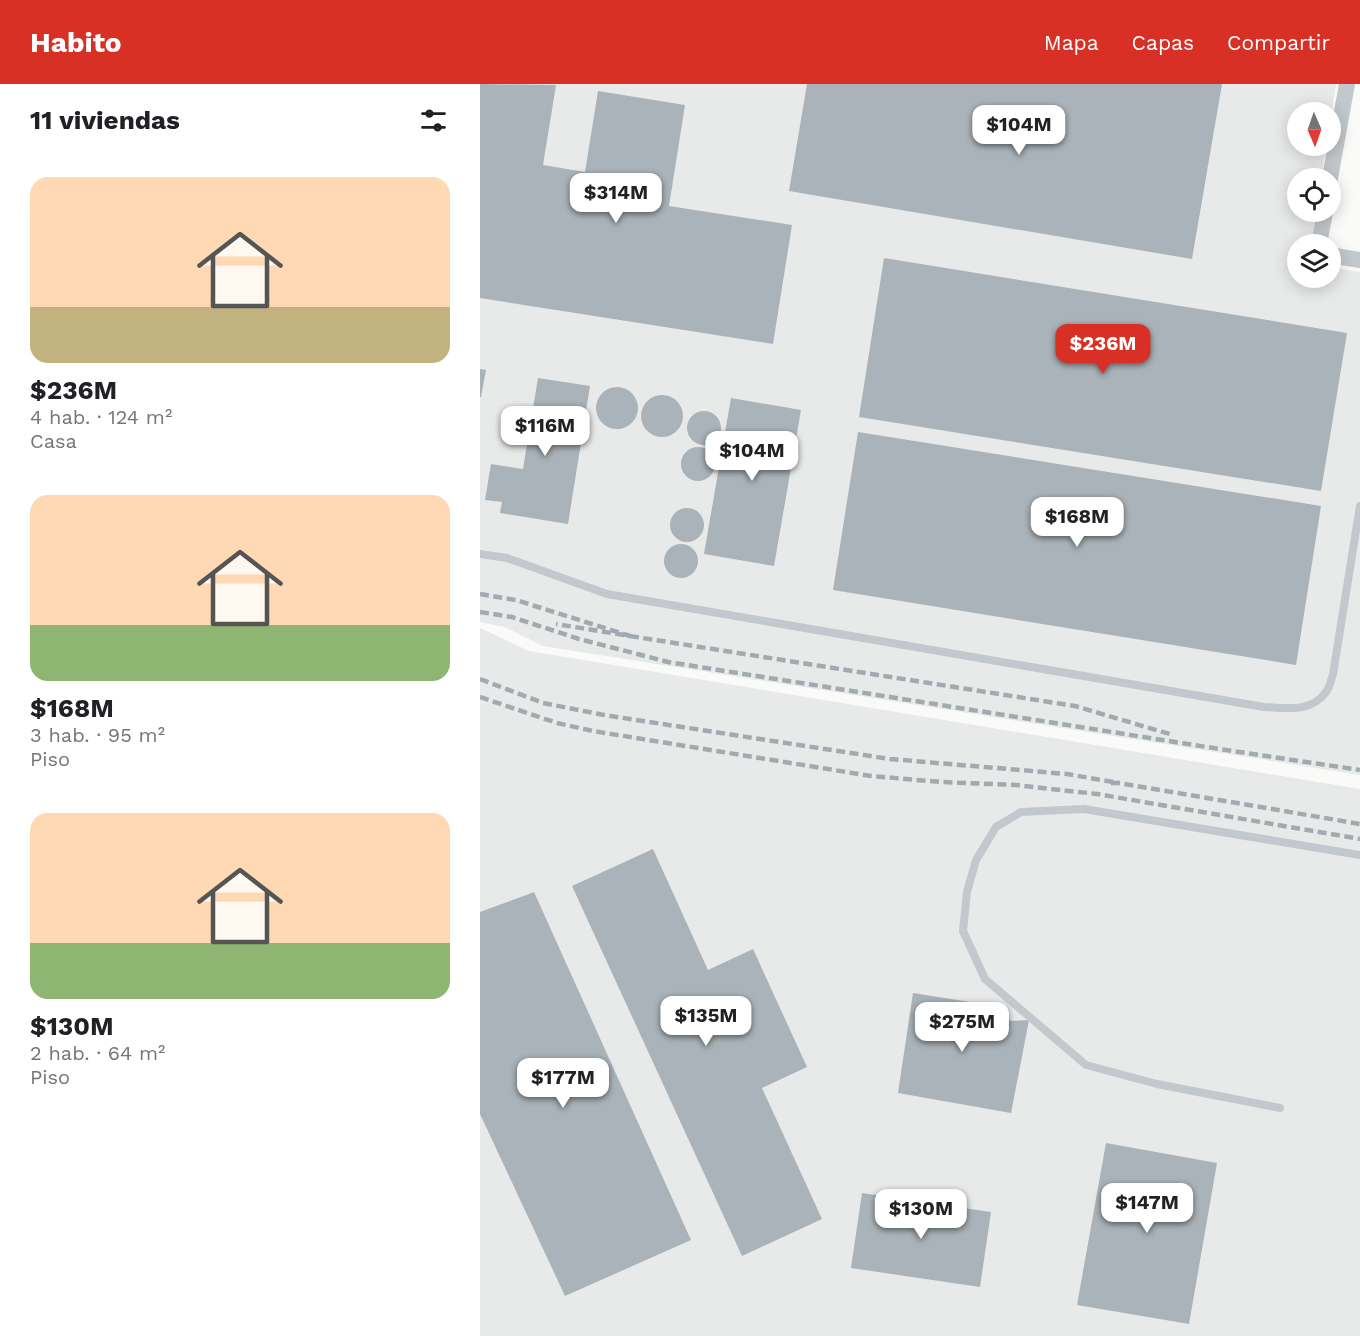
<!DOCTYPE html>
<html lang="es">
<meta charset="utf-8">
<style>
body{margin:0;font-family:"Work Sans",sans-serif;background:#f6f6f6;color:#202124;height:100vh;display:flex;flex-direction:column;font-size:22px;white-space:nowrap}
*{box-sizing:border-box;margin:0}
p{font-size:20px;color:#757577}
.icon{flex:none;width:33px;height:33px;fill:none;stroke:currentColor;stroke-width:2;stroke-linecap:round;stroke-linejoin:round}
.map{position:relative;flex:1;overflow:hidden}
.side{display:flex;flex-direction:column;background:#fff;width:480px}
.side>*{flex:none}
.needle{width:39px;rotate:178deg}
.controls{position:absolute;left:807px;top:18px;display:grid;gap:12px}
.controls a{display:grid;place-items:center;width:54px;height:54px;border-radius:50%;background:#fff;box-shadow:0 3px 15px #0003;font-size:30px}
.price{position:absolute;translate:-50% -51px;padding:0 14px;border-radius:12px;background:#fff;color:#222;font-size:20px;line-height:39px;filter:drop-shadow(0 2px 3px #0008)}
.price::after{content:'';position:absolute;left:50%;top:36px;width:18px;height:14px;margin-left:-9px;background:inherit;clip-path:polygon(0 0,100% 0,50% 100%)}
.price.active{background:#d93025;color:#fff}
ul{padding:0;list-style:none}
li{display:grid;align-content:center;gap:12px;height:318px;padding:0 30px}
li span{display:grid;place-items:center;height:186px;border-radius:18px;color:#555}
li>.icon{margin-inline-start:auto}
span .icon{width:108px;height:108px;fill:#fffc;stroke-width:1}
li b{font-size:26px}
h2{display:flex;justify-content:space-between;align-items:center;height:72px;padding:0 30px;font-size:26px}
header{display:flex;align-items:center;gap:36px;box-sizing:border-box;height:84px;padding:0 30px;background:#d93025;color:#fff}
header strong{font-size:28px}
nav{display:flex;gap:33px;margin-inline-start:auto;font-size:21px}
main{display:flex;flex:1;min-height:0}
.map>svg:first-child{display:block}
.built{fill:#e8e9e9}
.building{fill:#aab3b9}
.lines{fill:none;stroke-linecap:round;stroke-linejoin:round}
.service{stroke:#c3c8cc;stroke-width:8}
.minor{stroke:#c3c8cc;stroke-width:16}
.rail{stroke:#a2aab0;stroke-width:4.5;stroke-dasharray:9 4.5;stroke-linecap:butt}
</style>
<header>
<strong>Habito</strong>
<nav><a>Mapa</a><a>Capas</a><a>Compartir</a></nav>
</header>
<main>
<section class="side">
<h2>11 viviendas<svg class="icon" aria-label="filters" viewBox="0 0 24 24"><path d="M4 7h16M4 17h16"/><circle cx="9" cy="7" r="2"/><circle cx="15" cy="17" r="2"/></svg></h2>
<ul>
<li><span style="background:linear-gradient(#ffd9b3 70%,#c2b280 0)"><svg class="icon" aria-label="home" viewBox="0 0 24 24"><path d="M3 11l9-7 9 7M6 9v11h12V9"/></svg></span><div><b>$236M</b><p>4 hab. · 124 m²</p><p>Casa</p></div></li>
<li><span style="background:linear-gradient(#ffd9b3 70%,#8fb573 0)"><svg class="icon" aria-label="home" viewBox="0 0 24 24"><path d="M3 11l9-7 9 7M6 9v11h12V9"/></svg></span><div><b>$168M</b><p>3 hab. · 95 m²</p><p>Piso</p></div></li>
<li><span style="background:linear-gradient(#ffd9b3 70%,#8fb573 0)"><svg class="icon" aria-label="home" viewBox="0 0 24 24"><path d="M3 11l9-7 9 7M6 9v11h12V9"/></svg></span><div><b>$130M</b><p>2 hab. · 64 m²</p><p>Piso</p></div></li>
</ul>
</section>
<div class="map">
<svg width="880" height="1252" viewBox="0 0 880 1252">
<rect width="100%" height="100%" fill="#fafaf8"/>
<g class="built">
<polygon points="0,0 856,0 851,33 850,28 818,28 818,62 846,62 841,94 818,94 818,128 836,128 831,160 818,160 818,194 850,194 851,183 880,188 880,691 63,562 25,543 0,538"/>
<polygon points="0,544 49,567 880,705 880,1252 0,1252"/>
</g>
<g class="building">
<polygon points="0,0 76,1 63,81 105,88 118,7 205,21 189,122 312,141 293,260 0,214"/>
<polygon points="327,0 742,0 712,175 309,107"/>
<polygon points="404,174 867,249 841,407 379,333"/>
<polygon points="0,285 6,286 1,313 0,313"/>
<polygon points="58,294 110,302 88,440 20,429 22,418 5,416 11,380 43,385"/>
<circle cx="137" cy="324" r="21"/>
<circle cx="182" cy="332" r="21"/>
<polygon points="251,314 321,326 294,482 224,470"/>
<circle cx="224" cy="344" r="17"/>
<polygon points="378,348 841,422 816,581 353,506"/>
<circle cx="218" cy="380" r="17"/>
<circle cx="207" cy="441" r="17"/>
<circle cx="201" cy="477" r="17"/>
<polygon points="173,765 228,886 273,865 327,983 282,1004 342,1135 262,1172 92,802"/>
<polygon points="54,808 211,1156 85,1212 0,1030 0,828"/>
<polygon points="433,909 515,922 531,937 549,936 531,1029 418,1009"/>
<polygon points="626,1059 737,1079 709,1240 597,1221"/>
<polygon points="382,1109 511,1128 500,1203 371,1184"/>
</g>
<g class="lines">
<g class="service">
<path d="M0,470L27,474L127,510L784,623C806,624 831,629 846,608C850,603 851,596 853,590L880,422"/>
<polyline points="800,1024 677,1000 606,981 505,895 483,847 487,808 496,776 516,743 541,728 604,725 880,771"/>
</g>
<g class="minor">
<polyline points="850,94 867,0"/>
<polyline points="839,160 845,128"/>
<polyline points="850,171 880,176"/>
</g>
<g class="rail">
<polyline points="0,510 36,516 150,552 76,540"/>
<polyline points="0,528 32,533 99,555 188,578 746,666 880,686"/>
<polyline points="150,552 595,622 693,651"/>
<polyline points="0,595 63,619 124,631 410,675 587,690 639,699"/>
<polyline points="0,613 77,639 113,647 391,692 461,698 536,701 617,710 880,755"/>
<polyline points="631,699 639,699 880,740"/>
</g>
</g>
</svg>
<div class="controls">
<a><svg class="needle" viewBox="-14 -14 28 28"><path d="M0-13l5 13h-10z" fill="#e53935"/><path d="M0 13l5-13h-10z" fill="#757577"/></svg></a>
<a><svg class="icon" aria-label="locate" viewBox="0 0 24 24"><circle cx="12" cy="12" r="6"/><path d="M12 2v4M12 18v4M2 12h4M18 12h4"/></svg></a>
<a><svg class="icon" aria-label="layers" viewBox="0 0 24 24"><path d="M12 4l9 5-9 5-9-5zM3 14l9 5 9-5"/></svg></a>
</div>
<b class="price" style="left:539px;top:72px">$104M</b>
<b class="price" style="left:136px;top:140px">$314M</b>
<b class="price active" style="left:623px;top:291px">$236M</b>
<b class="price" style="left:65px;top:373px">$116M</b>
<b class="price" style="left:272px;top:398px">$104M</b>
<b class="price" style="left:597px;top:464px">$168M</b>
<b class="price" style="left:226px;top:963px">$135M</b>
<b class="price" style="left:482px;top:969px">$275M</b>
<b class="price" style="left:83px;top:1025px">$177M</b>
<b class="price" style="left:667px;top:1150px">$147M</b>
<b class="price" style="left:441px;top:1156px">$130M</b>
</div>
</main>
